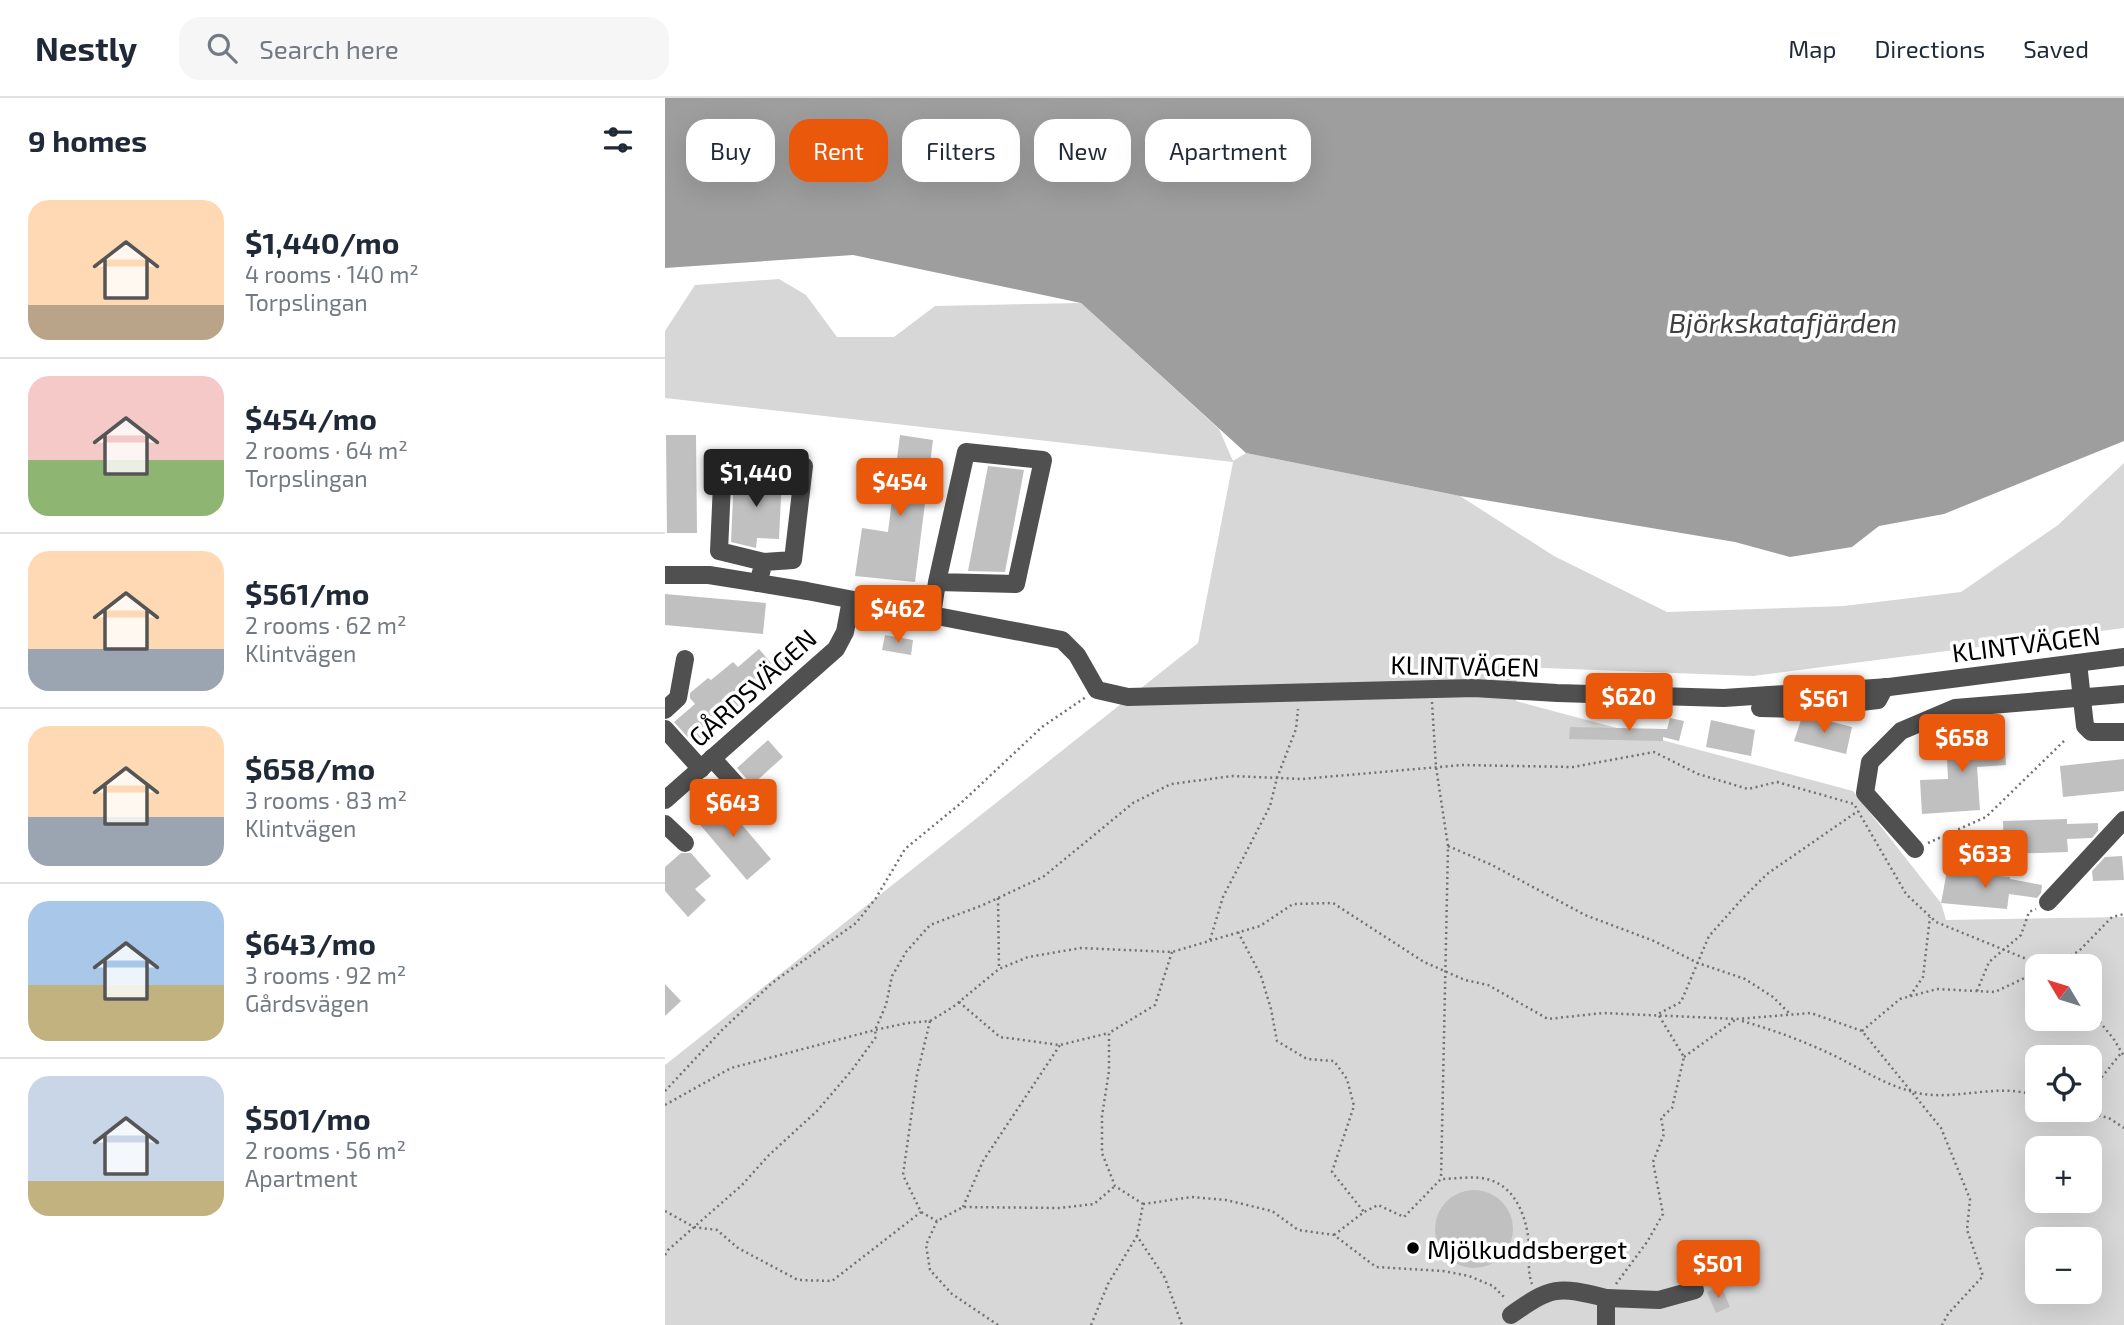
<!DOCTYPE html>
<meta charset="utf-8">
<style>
body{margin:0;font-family:"Exo 2",sans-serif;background:#f6f6f7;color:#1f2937;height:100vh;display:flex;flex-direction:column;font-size:26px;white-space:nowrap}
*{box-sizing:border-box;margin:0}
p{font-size:23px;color:#747a83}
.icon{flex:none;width:38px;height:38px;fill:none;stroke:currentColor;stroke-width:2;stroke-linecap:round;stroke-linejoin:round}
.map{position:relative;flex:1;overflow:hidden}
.drawer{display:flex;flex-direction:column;background:#fff;width:665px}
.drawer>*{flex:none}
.guide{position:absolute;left:21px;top:21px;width:665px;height:63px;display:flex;gap:14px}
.needle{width:46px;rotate:308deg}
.controls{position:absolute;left:1360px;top:856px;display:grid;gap:14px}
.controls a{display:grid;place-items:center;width:77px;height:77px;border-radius:14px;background:#fff;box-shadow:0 7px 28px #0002;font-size:35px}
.price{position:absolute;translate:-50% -60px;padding:0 16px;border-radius:7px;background:#ea580c;color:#fff;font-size:23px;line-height:46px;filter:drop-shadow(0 2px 4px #0008)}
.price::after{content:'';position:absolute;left:50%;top:42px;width:21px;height:16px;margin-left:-10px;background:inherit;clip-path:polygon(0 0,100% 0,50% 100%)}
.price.active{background:#222;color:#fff}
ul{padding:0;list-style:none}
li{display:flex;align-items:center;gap:21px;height:175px;padding:0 28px}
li+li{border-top:2px solid #e0e1e3}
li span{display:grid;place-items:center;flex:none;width:196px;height:140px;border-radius:21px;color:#555}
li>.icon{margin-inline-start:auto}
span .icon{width:84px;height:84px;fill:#fffc;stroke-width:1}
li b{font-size:30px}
h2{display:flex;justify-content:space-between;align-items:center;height:84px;padding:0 28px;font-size:30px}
.chip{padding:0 24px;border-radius:21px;background:#fff;box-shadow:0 7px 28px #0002;font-size:24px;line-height:63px}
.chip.active{background:#ea580c;color:#fff}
header{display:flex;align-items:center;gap:42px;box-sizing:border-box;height:98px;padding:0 35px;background:#fff;border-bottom:2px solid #e0e1e3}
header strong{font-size:33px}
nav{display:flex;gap:38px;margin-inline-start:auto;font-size:24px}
.search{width:490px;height:63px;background:#f6f6f7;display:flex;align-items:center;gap:18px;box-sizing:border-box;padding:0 24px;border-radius:21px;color:#747a83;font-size:26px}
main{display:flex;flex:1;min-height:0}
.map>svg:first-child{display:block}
.green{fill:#d7d7d7;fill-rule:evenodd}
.water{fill:#9e9e9e}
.building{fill:#c0c0c0}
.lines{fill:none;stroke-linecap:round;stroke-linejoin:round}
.path{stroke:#727272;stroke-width:2.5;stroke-dasharray:2 3.5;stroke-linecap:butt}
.minor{stroke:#505050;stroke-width:18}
.poi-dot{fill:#000;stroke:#fff;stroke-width:2.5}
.labels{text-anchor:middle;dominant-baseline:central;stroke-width:7;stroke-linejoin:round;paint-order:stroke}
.street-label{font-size:26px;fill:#000;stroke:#fff}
.poi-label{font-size:26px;fill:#000;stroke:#fff;text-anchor:start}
.water-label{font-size:28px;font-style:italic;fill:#3f3f3f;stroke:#fff}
</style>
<header>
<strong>Nestly</strong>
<div class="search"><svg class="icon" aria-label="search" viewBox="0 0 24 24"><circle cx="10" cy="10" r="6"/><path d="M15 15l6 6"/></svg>Search here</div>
<nav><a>Map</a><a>Directions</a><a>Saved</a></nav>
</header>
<main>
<section class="drawer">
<h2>9 homes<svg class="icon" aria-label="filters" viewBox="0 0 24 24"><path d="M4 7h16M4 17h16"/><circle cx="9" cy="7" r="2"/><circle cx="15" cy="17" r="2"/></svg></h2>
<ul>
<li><span style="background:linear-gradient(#ffd9b3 75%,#b9a48a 0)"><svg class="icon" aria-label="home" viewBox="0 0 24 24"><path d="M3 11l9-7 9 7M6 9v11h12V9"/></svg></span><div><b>$1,440/mo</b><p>4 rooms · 140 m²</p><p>Torpslingan</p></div></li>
<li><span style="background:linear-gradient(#f6c9c9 60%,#8fb573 0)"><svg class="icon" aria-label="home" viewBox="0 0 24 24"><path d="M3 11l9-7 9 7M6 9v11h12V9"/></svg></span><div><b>$454/mo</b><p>2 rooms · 64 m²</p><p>Torpslingan</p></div></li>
<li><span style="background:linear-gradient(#ffd9b3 70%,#9aa5b1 0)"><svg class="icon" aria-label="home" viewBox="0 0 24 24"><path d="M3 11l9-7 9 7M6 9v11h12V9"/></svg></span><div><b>$561/mo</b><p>2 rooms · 62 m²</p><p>Klintvägen</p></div></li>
<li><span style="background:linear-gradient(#ffd9b3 65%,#9aa5b1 0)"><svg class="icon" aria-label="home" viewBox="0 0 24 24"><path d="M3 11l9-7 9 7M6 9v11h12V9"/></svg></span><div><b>$658/mo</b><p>3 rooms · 83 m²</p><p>Klintvägen</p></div></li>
<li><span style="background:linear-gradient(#a9c7e8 60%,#c2b280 0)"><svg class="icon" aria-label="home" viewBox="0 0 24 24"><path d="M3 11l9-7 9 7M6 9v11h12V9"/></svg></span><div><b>$643/mo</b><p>3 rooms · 92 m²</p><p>Gårdsvägen</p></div></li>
<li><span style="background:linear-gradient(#c9d6e8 75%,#c2b280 0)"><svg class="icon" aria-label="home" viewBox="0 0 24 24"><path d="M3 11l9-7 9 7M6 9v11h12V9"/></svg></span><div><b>$501/mo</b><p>2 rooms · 56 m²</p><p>Apartment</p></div></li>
</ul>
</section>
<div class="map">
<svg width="1459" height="1227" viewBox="0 0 1459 1227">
<rect width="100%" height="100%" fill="#fff"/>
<path class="green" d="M114,181L141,197L172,239H229L270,208L416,205L554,331L568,363L581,355L795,398L889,458L1002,514L1179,508L1296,494L1393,427L1459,365V530L1088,578L852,569L851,603L1188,693L1276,805L1281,822L1459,819V1227H0V967L533,545L568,364L0,300V233L30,187ZM1372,868H1424V920H1372ZM1372,959H1424V1012H1372ZM1372,1050H1424V1102H1372ZM1372,1141H1424V1194H1372Z"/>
<polygon class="water" points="0,0 1459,0 1459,343 1279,416 1214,428 1187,449 1125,459 1070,444 795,398 581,355 416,205 188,157 0,170"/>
<g class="building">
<polygon points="1,337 31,337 32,435 2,435"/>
<polygon points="235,337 268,342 250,484 190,478 197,430 223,434"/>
<polygon points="323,368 359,372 340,474 303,473"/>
<polygon points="69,376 117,378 114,441 92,440 91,450 66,444"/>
<polygon points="0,496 101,505 98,536 0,527"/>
<polygon points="220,537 248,542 246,557 217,552"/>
<polygon points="128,545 139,557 117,578 113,573 29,646 9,624 30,606 25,600 25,595 43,580 46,582 68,564 73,569 94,551 106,565"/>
<polygon points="1005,620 1019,623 1014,643 998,639 998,643 904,641 905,629 1002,631"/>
<polygon points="1152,620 1187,629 1181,656 1129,643 1136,622"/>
<polygon points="1046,622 1090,632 1086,658 1041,649"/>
<polygon points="1339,636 1341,667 1312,669 1315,712 1257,716 1255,682 1283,681 1281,639"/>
<polygon points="103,642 118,659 87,687 72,670"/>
<polygon points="1459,661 1459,693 1398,699 1395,668"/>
<polygon points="55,701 106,761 82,782 31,722"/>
<polygon points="1402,721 1402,726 1433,725 1433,733 1427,740 1402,741 1403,754 1339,756 1338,723"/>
<polygon points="16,755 26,755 46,778 30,791 41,802 23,819 0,793 0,769"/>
<polygon points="1457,758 1459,782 1428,783 1427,773 1440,759"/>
<polygon points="1282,773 1345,779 1345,781 1377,787 1376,795 1372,800 1344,796 1342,811 1276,805"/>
<polygon points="0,886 16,903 0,918"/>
<circle cx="809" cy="1131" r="39"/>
<polygon points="1056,1188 1065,1209 1051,1215 1042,1194"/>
</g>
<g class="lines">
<g class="path">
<polyline points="767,604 771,669 783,748 776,1081"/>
<polyline points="1263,745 1321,719 1399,643"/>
<polyline points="783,748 827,767 920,817 989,843 1033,865 1080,881 1108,899 1126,917"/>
<polyline points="333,800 334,870"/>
<polyline points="573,834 596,878 606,911 612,943 642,961 669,963 682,981 689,1008 667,1074 699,1114"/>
<polyline points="545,842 558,799 605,708 612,680 631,631 633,611"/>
<polyline points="507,854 490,907 444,935 444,973 437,1018 437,1055 450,1088 478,1106 472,1138 500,1180 517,1227"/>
<polyline points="1386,868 1414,853 1447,819 1459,816"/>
<polyline points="1312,893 1324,864 1356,837 1364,814 1371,811"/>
<polyline points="1245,898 1258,879 1265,819"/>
<polyline points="294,904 335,939 395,947 444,935"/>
<polyline points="1424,911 1448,940 1459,958"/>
<polyline points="265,923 252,977 238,1077 256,1114 272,1123"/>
<path d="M1077,923C1109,932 1141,944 1172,959C1196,971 1219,986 1245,993C1287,1006 1330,983 1372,998"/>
<polyline points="1197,933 1235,901 1272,891 1330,894 1372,874"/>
<polyline points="1019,959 1070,922"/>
<polyline points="1424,990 1436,980 1457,954"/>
<polyline points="0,993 57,932 107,885 191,825 211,800 240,751 296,705 377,629 421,599"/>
<polyline points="0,1007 66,970 210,932 242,925 265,923 288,909 334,871 363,859 416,850 507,854 595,828 628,806 668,805 759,864 800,882 823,887 883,921 938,915 1072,921 1146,915 1197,933 1276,1030 1305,1101 1302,1132 1318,1178 1283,1216 1277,1227"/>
<polyline points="1412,1012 1444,1020 1459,1030"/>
<polyline points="478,1106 527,1099 561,1102 607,1113 633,1132 669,1137 711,1169 778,1173 804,1178 828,1188 841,1201"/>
<polyline points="298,1109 318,1063 395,947"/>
<polyline points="0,1113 29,1129 52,1132 73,1150 133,1182 167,1183 256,1114"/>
<path d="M669,1137L699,1114L713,1107L739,1119L776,1081C791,1081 811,1077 825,1082C849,1089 860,1116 863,1138C866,1155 861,1170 867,1186"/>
<polyline points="0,1157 3,1152 77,1087 104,1057 152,1013 187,972 211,939 210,932 221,907 227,878 241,854 265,827 318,807 378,779 468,705 506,686 568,678 637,681 797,667 908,669 989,654 1033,676 1083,691 1112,684 1189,706 1241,796 1271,824 1364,862 1374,868"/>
<polyline points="951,1186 982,1144 998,1116 988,1064 999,1036 996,1020 1007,1010 1019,959 993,916 1016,904 1044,838 1078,800 1102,776 1193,713"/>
<polyline points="333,1227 287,1196 265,1172 261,1147 272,1123 298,1109 394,1110 429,1106 450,1088"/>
<polyline points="426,1227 443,1186 472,1138"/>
</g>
<g class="minor">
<polyline points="0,477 44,477 142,493 397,542 412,557 432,592 463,599 809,590 892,595 1059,600 1224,589 1459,559"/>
<polyline points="93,485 99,464 54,453 58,364 139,368 128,462 99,464"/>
<polyline points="267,517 272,484 301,354 378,362 351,486 272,484"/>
<polyline points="1413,565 1420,628 1426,634 1459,634"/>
<polyline points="1095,610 1135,611 1213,602 1220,589"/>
<polyline points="0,612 13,600 20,561"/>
<polyline points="0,631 36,671"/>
<polyline points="47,660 95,713"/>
<polyline points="0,702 171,551 180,534 186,502"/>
<polyline points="0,726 20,745"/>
<polyline points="1250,751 1200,695 1205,664 1236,633 1290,610 1459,596"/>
<polyline points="1383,804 1459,722"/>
<polyline points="941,1200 994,1202 1030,1192"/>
<path d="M846,1217C887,1188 892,1188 941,1200V1227"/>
</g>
</g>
<circle class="poi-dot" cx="748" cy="1150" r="7"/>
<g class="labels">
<g class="street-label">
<text transform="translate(1361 545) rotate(-7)">KLINTVÄGEN</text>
<text transform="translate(800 567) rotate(1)">KLINTVÄGEN</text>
<text transform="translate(87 589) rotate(-42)">GÅRDSVÄGEN</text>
</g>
<g class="poi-label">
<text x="762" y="1150">Mjölkuddsberget</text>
</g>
<g class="water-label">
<text x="1118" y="224">Björkskatafjärden</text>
</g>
</g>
</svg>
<div class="controls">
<a><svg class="needle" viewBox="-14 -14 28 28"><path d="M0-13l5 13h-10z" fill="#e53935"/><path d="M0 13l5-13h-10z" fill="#747a83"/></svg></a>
<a><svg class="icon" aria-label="locate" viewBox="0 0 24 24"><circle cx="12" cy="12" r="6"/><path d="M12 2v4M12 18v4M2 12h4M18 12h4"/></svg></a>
<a>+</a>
<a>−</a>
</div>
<b class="price active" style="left:91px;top:411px">$1,440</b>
<b class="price" style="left:235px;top:420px">$454</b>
<b class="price" style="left:233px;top:547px">$462</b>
<b class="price" style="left:964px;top:635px">$620</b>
<b class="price" style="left:1159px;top:637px">$561</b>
<b class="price" style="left:1297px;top:676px">$658</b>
<b class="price" style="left:68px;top:741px">$643</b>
<b class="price" style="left:1320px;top:792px">$633</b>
<b class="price" style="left:1053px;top:1202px">$501</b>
<div class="guide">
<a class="chip">Buy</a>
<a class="chip active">Rent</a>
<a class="chip">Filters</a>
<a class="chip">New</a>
<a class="chip">Apartment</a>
</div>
</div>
</main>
